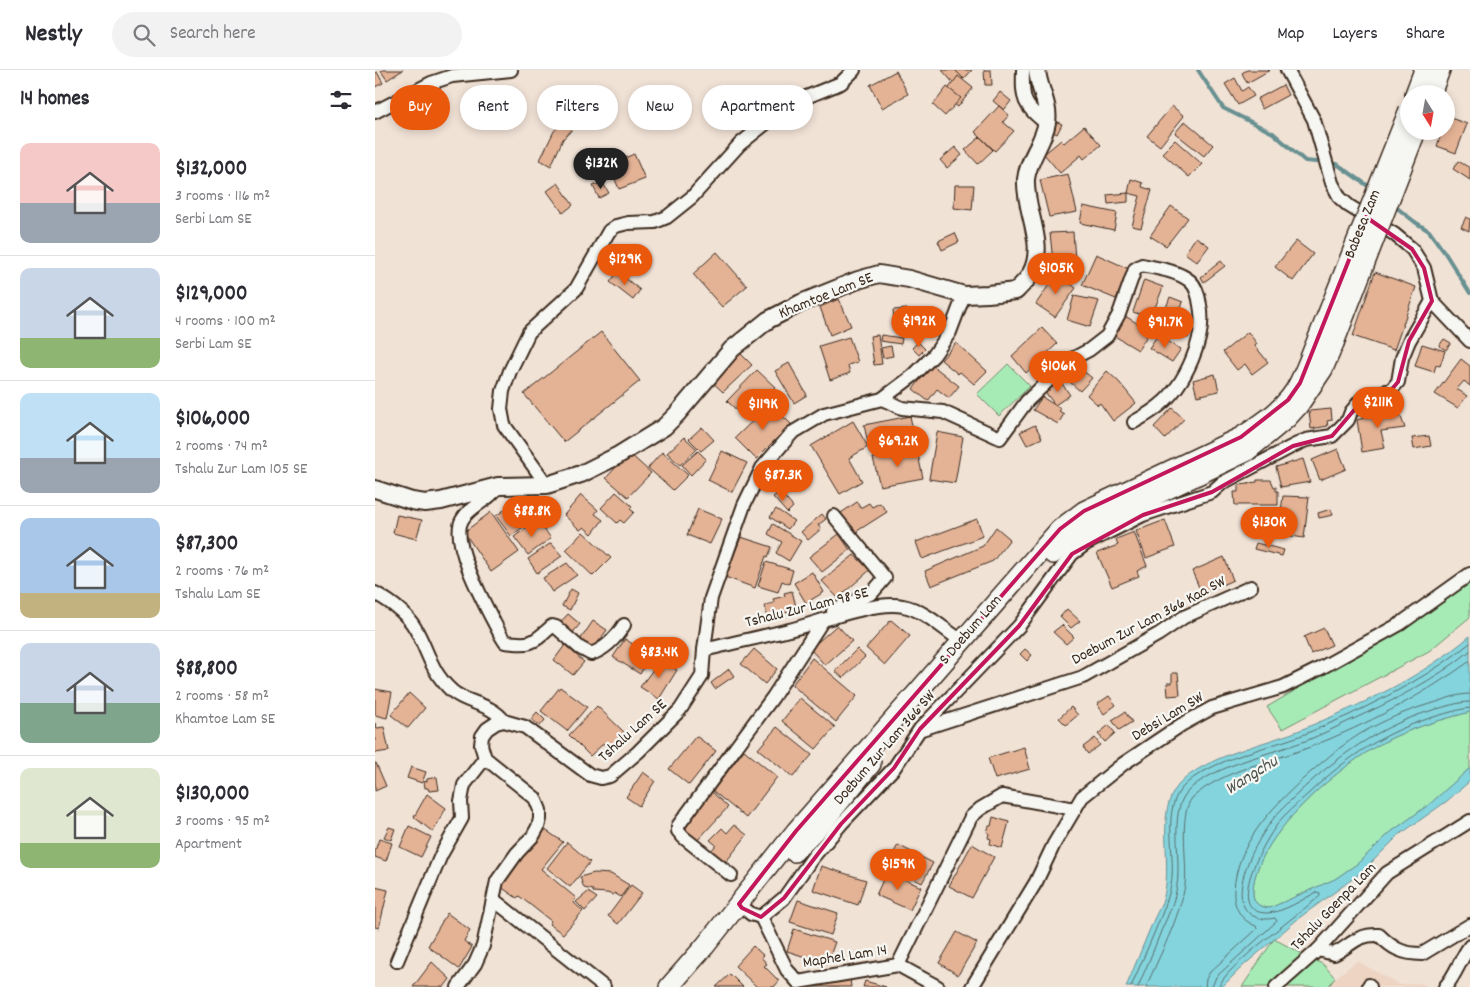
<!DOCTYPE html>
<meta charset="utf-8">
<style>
body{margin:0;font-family:Dekko,sans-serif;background:#f2f2f3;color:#2b2b33;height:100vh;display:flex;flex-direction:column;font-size:19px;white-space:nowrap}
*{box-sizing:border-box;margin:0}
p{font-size:16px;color:#7c7c81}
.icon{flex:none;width:28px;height:28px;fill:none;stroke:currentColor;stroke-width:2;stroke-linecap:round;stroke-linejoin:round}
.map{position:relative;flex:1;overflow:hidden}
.drawer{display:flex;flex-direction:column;background:#fff;width:375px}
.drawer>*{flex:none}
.top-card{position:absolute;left:15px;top:15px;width:475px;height:45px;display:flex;gap:10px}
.needle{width:32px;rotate:169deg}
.tools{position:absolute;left:1025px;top:15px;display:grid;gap:10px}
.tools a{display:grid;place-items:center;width:55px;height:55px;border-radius:50%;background:#fff;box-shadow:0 2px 8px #0003;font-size:25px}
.price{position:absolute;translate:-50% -42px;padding:0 11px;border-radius:18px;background:#ea580c;color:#fff;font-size:16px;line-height:32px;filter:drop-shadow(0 1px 2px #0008)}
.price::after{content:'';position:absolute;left:50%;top:30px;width:15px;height:11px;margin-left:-8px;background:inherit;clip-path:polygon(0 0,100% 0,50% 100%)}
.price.on{background:#222;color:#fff}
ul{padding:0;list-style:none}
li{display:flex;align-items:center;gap:15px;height:125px;padding:0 20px}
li+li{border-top:1px solid #e1e1e2}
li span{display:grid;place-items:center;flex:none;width:140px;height:100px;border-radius:10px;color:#555}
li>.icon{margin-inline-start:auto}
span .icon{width:60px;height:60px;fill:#fffc;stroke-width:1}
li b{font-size:21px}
h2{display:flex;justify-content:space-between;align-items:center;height:60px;padding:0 20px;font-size:21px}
.pill{padding:0 18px;border-radius:22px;background:#fff;box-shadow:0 2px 8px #0003;font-size:18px;line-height:45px}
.pill.on{background:#ea580c;color:#fff}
header{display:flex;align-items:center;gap:30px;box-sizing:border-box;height:70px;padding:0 25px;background:#fff;border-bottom:1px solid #e1e1e2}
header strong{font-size:24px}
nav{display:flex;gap:28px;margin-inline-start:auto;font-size:18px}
.search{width:350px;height:45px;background:#f2f2f3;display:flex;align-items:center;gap:12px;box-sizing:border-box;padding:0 18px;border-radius:28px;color:#7c7c81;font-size:19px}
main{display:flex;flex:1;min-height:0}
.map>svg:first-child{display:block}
.built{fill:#edd4c3}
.green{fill:#a6ebb6;stroke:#708a6a}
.water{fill:#84d4de;stroke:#679091}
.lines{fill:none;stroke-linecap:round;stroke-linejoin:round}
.shore{stroke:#586e6b;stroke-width:1}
.stream{stroke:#679091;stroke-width:4}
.building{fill:#e4b396;stroke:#3b2a1e}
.minor-casing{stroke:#3b2a1e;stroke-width:16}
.major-casing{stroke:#3b2a1e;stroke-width:20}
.highway-casing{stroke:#3b2a1e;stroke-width:22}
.minor{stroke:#f6f6f2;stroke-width:12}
.major{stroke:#f6f6f2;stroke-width:16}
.highway{stroke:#f6f6f2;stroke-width:19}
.highway-bridge-casing{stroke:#3b2a1e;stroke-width:22;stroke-linecap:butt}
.highway-bridge{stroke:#f6f6f2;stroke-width:19}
.marked{fill:none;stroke:#c2185b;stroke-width:4;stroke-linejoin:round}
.labels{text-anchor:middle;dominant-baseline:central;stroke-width:4.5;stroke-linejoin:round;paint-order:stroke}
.street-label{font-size:16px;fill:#3b2a1e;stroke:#f6f6f2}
.water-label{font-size:18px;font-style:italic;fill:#4d544e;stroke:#f6f6f2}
</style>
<header>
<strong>Nestly</strong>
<div class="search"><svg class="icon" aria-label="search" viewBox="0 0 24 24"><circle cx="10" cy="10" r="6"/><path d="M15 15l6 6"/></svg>Search here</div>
<nav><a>Map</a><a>Layers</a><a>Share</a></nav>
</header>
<main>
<section class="drawer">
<h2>14 homes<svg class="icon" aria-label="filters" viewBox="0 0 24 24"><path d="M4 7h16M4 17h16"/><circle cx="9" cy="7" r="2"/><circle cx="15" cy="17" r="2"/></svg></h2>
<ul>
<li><span style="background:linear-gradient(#f6c9c9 60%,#9aa5b1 0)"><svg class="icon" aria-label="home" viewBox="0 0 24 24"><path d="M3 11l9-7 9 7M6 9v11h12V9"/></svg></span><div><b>$132,000</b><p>3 rooms · 116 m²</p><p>Serbi Lam SE</p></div></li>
<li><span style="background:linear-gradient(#c9d6e8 70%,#8fb573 0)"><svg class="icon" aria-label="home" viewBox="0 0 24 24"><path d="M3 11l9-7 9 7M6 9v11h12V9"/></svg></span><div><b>$129,000</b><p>4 rooms · 100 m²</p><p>Serbi Lam SE</p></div></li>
<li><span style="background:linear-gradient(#bfe0f5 65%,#9aa5b1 0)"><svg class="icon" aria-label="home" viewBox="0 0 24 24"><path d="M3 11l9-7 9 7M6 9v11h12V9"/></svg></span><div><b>$106,000</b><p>2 rooms · 74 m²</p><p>Tshalu Zur Lam 105 SE</p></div></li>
<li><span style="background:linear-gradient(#a9c7e8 75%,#c2b280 0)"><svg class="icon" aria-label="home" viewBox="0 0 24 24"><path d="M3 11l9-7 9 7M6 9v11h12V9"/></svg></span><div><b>$87,300</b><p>2 rooms · 76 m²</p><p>Tshalu Lam SE</p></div></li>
<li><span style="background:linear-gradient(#c9d6e8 60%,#7fa58c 0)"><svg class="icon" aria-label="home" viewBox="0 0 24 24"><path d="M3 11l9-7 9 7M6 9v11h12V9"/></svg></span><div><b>$88,800</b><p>2 rooms · 58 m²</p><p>Khamtoe Lam SE</p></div></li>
<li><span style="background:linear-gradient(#dfe7d0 75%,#8fb573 0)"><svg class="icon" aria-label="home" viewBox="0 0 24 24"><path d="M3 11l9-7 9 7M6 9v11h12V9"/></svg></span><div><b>$130,000</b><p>3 rooms · 95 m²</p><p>Apartment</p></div></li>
</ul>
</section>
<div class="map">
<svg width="1095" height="917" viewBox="0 0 1095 917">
<rect width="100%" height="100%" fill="#f1e2d6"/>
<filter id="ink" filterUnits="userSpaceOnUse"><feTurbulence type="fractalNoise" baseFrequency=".02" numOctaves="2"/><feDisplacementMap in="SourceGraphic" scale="10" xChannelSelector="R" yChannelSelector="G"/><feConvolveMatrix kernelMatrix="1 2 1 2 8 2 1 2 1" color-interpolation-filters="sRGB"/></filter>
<g filter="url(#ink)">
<polygon class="built" points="982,891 1025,915 1046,913 1053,917 953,917 960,908"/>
<g class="green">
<polygon points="633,294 655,316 624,346 602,324"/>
<polygon points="1095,510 1095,547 1054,581 907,659 892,637 1035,552"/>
<path d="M1095,642V698L1056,733L1016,762L982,794L960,809L895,838C882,837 877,832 878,819C882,763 971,689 1019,667C1043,656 1069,649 1095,642Z"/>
<polygon points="899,869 949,895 960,908 953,917 867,917"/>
</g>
<path class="water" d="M1095,566V642C1069,649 1043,656 1019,667C971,689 882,763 878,819C877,832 882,837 895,838L960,809L982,794L1016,762L1056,733L1095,698V711L1072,731L1024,765L987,802L924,848L868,896L847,917H751C760,896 768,875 777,854C780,846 785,838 788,830C798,797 782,748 799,721C820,687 894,674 930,658C988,634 1047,607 1095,566Z"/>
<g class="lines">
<g class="shore">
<path d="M756,917C764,898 772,880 780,861C786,846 793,831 796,815C801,787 789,750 802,725C819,693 897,677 930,664C944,658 958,652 972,646C1014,626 1059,603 1095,573"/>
<path d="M763,917C771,898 779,880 786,861C793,846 800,831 802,815C806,790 796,750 808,728C823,699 902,682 933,670C947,664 960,658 974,651C1016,632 1060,610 1095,581"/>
<path d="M771,917C784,887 805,847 810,815C813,791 803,746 817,728C849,699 896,692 935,677C991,655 1047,626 1095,591"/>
<path d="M830,917L831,909L835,902L882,859L881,856C865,850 858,836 859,820C862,773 896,739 928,709C946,693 964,677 985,664C1009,650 1035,639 1062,632C1072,628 1084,624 1095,624"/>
<path d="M837,917L841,907L902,851L900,848C891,850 882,849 875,844C849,823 887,760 904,742C948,697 997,658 1058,640C1070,637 1083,632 1095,632"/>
<path d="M844,917C846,900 929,840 945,826V823L942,822C928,829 909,842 893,843C845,844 894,762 908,747C916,739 925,731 933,724C972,687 1010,661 1062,646C1073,643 1084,639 1095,638"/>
</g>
<g class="stream">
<polyline points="823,0 848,38 898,63 930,91 962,94 996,118"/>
<polyline points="1017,134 1040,152 1054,161 1070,183 1095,223"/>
</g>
</g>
<g class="building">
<polygon points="7,0 28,0 12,10 6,1"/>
<polygon points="567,0 591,0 594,3 580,15"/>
<polygon points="580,0 597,0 589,9"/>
<polygon points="609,0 616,0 617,15 610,15"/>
<polygon points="872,0 895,0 872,13 867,3"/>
<polygon points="521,1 533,24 507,38 495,15"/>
<polygon points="2,2 8,13 0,17 0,3"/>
<polygon points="583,6 598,18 583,37 568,26"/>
<polygon points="860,8 867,21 873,17 879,26 863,35 850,14"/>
<polygon points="908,15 913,25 887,39 882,29"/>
<polygon points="572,17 586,28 570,46 558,35"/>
<polygon points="625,22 636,31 629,40 618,31"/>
<polygon points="624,36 634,45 628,52 639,61 620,81 600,62"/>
<polygon points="797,36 809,46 785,76 772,66"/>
<polygon points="201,41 208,48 188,69 176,96 165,90 179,61"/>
<polygon points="1073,47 1092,54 1081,83 1062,76 1067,61 1071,61"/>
<polygon points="677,50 687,54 682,64 672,59"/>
<polygon points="810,51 838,75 829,86 800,63"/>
<polygon points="709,56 726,75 709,89 706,85 685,103 669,84 686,70 689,73"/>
<polygon points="605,67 618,80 603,94 590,80"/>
<polygon points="800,70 827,94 814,107 787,83"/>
<polygon points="580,77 587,85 572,98 565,90"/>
<polygon points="259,84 270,109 244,119 234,95"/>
<polygon points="1083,91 1095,98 1095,110 1078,99"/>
<polygon points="693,104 702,142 674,147 665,110"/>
<polygon points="756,109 768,113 767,117 777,120 766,158 757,156 765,126 753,123"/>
<polygon points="227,112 234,123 224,128 218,116"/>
<polygon points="183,113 198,135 188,143 172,121"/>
<polygon points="580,115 599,115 597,140 579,138"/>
<polygon points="753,123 753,132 733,134 732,125"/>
<polygon points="708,136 742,143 739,160 705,153"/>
<polygon points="796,136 813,148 791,176 775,166"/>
<polygon points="1091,147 1095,149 1094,161 1086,157"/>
<polygon points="698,162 700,190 678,192 675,163"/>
<polygon points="580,163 584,172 567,180 563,171"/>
<polygon points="821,167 834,176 822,192 810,183"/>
<polygon points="921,171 938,184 918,211 900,197"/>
<polygon points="342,182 372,216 347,237 318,204"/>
<polygon points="721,184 754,199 741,229 707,215"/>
<polygon points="846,191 850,196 829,212 826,207"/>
<polygon points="243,202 265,220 258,230 235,212"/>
<polygon points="1000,202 1041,217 1019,280 978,266"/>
<polygon points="682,203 701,218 680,247 661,234"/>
<polygon points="769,210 788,217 776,248 758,242"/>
<polygon points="699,226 724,231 715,257 692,250"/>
<polygon points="795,227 808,232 803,248 818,255 813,268 784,257"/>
<polygon points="464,229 476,256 455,265 445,237"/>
<polygon points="532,239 534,255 520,257 518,240"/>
<rect x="537" y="242" width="24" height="13"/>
<polygon points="750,246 775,261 763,280 738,265"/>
<polygon points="667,258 682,274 651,303 637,286"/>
<polygon points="226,262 265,311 189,372 149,324"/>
<polygon points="873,262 882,274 880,276 893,292 877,304 870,294 862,300 848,282"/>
<polygon points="503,265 507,294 499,295 495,266"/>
<polygon points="506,265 527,268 526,274 505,271"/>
<polygon points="782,266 806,279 797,292 774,278"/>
<polygon points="474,267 483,292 473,295 475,303 455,310 444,276"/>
<polygon points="1069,269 1076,273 1071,280 1064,276"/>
<polygon points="543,272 550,279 544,285 537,278"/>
<polygon points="581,273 612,301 599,314 585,302 583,304 566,290"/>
<polygon points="1047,274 1070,281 1065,296 1061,295 1059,302 1040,296"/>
<polygon points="516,276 518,286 508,288 506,278"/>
<polygon points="361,279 377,295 348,322 334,309"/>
<polygon points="1086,289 1095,296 1095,316 1089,311 1082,319 1092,326 1083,338 1060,324"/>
<polygon points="697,292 717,308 705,321 686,304"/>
<polygon points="414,293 432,325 419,333 400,301"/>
<polygon points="557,295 584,316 574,328 562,319 553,331 538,319"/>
<polygon points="382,300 400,317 370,348 352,331"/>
<polygon points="732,301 744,312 761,333 738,351 725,333 723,335 712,325"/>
<polygon points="840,304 844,321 822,326 818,310"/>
<polygon points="685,311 695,325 680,335 670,322"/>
<polygon points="667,327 686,339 684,341 689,344 683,354 658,340"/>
<polygon points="395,334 416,354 381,389 360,368"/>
<polygon points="797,338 809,349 790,369 779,357"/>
<polygon points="956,339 957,350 952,351 953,356 936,359 934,341"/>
<polygon points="1023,339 1030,358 1006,361 1010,378 987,382 982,350"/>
<polygon points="535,346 541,374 495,383 489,355"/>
<polygon points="478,351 493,377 474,388 487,411 465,424 436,376"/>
<polygon points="660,355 667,368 652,375 645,362"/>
<polygon points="327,357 339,370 326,381 314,369"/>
<polygon points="562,362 588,367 580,413 554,409"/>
<polygon points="1054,366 1056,376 1039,379 1037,368"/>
<polygon points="309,367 322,379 305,395 292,383"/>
<polygon points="963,379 971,399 945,410 937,390"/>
<polygon points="542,380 548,408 505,416 498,388"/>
<polygon points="323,381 331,389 316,405 307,395"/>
<polygon points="347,381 372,393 357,422 333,410"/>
<polygon points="287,382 313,405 298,420 273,398"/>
<polygon points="254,383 276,403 253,427 231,408"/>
<polygon points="928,389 935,412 906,417 901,397"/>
<polygon points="882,410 896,410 899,417 901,417 901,421 903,421 903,435 860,435 859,422 863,422 863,415 874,414 874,413 882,412"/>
<polygon points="241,422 257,436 255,439 259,442 249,453 245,450 242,453 226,438"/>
<polygon points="405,422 418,437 412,443 398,427"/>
<polygon points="206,425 223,440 220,444 228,450 217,464 209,457 205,460 189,445"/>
<polygon points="908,426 934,427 929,468 903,464"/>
<polygon points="147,427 162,447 136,466 121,446"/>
<polygon points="482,432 485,438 494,433 497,437 505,433 512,442 479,463 466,443"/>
<polygon points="323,439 347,449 335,474 312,465"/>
<polygon points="401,439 419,451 413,459 395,447"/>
<polygon points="956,439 958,445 944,448 943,443"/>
<polygon points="116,442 144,482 116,502 89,462"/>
<polygon points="447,444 451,449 443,455 446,459 433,470 426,462"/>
<polygon points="22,445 47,450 41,469 18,463"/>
<polygon points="602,449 608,466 547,489 541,472"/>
<polygon points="162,450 176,468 153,485 139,467"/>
<polygon points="790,450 800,477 771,488 761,461"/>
<polygon points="398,454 426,471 414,491 401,483 407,472 393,464"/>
<polygon points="621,457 635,469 618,491 556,516 550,501 608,476"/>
<polygon points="208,462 236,488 218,506 191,480"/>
<polygon points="759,462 772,496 762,501 764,506 737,517 722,483 743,475 741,469"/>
<polygon points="464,464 475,480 447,502 434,487"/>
<polygon points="366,467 397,477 393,487 391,486 380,518 350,507"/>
<polygon points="176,473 187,486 162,503 153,489"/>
<polygon points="881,473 909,480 907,486 879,479"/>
<polygon points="479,485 495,500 463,528 447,511"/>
<polygon points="849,487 858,510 827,524 817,501"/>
<polygon points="391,492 418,500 414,514 407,511 403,522 383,516"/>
<polygon points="192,493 202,505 177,522 168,508"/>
<polygon points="437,502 449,522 431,533 419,513"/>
<polygon points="196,519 203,523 195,540 187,536"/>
<polygon points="417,521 422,540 392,547 390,535 399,533 398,529 410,526 409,523"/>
<polygon points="692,539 705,551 696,558 685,547"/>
<polygon points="193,544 205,554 195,566 182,556"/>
<polygon points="516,550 535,566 510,595 491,578"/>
<polygon points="218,551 232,560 216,582 203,573"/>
<polygon points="462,555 477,571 450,595 435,579"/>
<polygon points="687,555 699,567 691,574 678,562"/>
<polygon points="949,558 957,575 936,584 929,567"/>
<polygon points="250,569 276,586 265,604 238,587"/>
<polygon points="190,575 209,592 198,605 179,590"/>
<polygon points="379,579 402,599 390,614 366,594"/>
<polygon points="482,579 490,587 468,608 460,601"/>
<polygon points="650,579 657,585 652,591 645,584"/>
<polygon points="437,588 482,626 461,652 417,615"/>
<polygon points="285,590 302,600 284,629 265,617"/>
<polygon points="354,599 359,606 340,619 336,613"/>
<polygon points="797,603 803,603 805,625 793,626 792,613 797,613"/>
<polygon points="185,617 212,637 192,661 166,641"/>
<polygon points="0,619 17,622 12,648 0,645"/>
<polygon points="34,623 50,638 33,658 16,645"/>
<polygon points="734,626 741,635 729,644 722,634"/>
<polygon points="425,628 460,657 441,679 407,651"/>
<polygon points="222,636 251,664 236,680 229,673 215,686 194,665"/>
<polygon points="696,637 703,645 691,655 684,648"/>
<polygon points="162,642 170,650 165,656 156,649"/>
<polygon points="750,642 757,652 744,660 737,650"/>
<polygon points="0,653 2,658 9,657 14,681 0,683"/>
<polygon points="734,655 740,663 730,672 723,664"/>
<polygon points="402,657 437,685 418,707 383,679"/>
<polygon points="321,666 341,681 314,715 294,699"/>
<polygon points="720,668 725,675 713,684 708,677"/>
<polygon points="649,677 655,699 620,709 613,688"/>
<polygon points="369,680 402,707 371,748 338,721"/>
<polygon points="0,693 1,693 11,716 0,721"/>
<polygon points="36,697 51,702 47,713 32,708"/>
<polygon points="268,702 280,711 264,736 251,727"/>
<polygon points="62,707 64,720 54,721 53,718 50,718 49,712 52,711 52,709"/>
<polygon points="336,721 353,737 322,771 305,756"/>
<polygon points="52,724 71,738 58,762 39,747"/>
<polygon points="618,747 634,752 627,778 615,774 616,769 613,768 614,763 612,762 614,756 616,756"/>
<polygon points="359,755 372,765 350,793 336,781 341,775 335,770 347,758 352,763"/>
<polygon points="34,756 56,767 46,787 25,777"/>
<polygon points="14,757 20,759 16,770 9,767"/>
<polygon points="169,759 188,772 166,799 201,828 198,832 208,841 188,864 174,854 176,851 144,826 142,828 123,815"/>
<polygon points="4,769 17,773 11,791 0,787 0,781"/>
<polygon points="192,772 215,792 195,817 172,798"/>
<polygon points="597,774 619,787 597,828 574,816"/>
<polygon points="523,775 558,793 547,813 512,795"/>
<polygon points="446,796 491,810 483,835 438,820"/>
<polygon points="512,801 546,817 535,840 501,825"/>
<polygon points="219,803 236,804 254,815 246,827 239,823 238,825 232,823 218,822 218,820 209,818 205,807"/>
<polygon points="256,815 267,823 243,854 233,846"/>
<polygon points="0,817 13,820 4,858 0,857"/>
<polygon points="213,822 222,828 210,841 201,832"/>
<polygon points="423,830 463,843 456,865 415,852"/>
<polygon points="72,843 95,860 89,871 97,877 84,899 53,876"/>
<polygon points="419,859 460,872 452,894 412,881"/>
<polygon points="582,862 602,873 583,905 564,893"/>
<polygon points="378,876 388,885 386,887 392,894 389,896 404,911 399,917 382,917 360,896"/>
<polygon points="57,892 75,909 69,917 38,917"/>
<polygon points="355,904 368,917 341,917"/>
<polygon points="475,908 476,917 436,917 436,916"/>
<polygon points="490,911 511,917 488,917"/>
</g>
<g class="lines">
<defs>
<g id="minor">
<path d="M648,0C647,30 648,35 672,54"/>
<polyline points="0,42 56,13 77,6 136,0"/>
<polyline points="1057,231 1095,271"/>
<path d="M507,329L527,338L568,342L625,368L652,331L695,290L714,280L732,266L744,244L760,199L767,195C782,198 803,201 815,211C821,216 824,228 825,235C832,267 810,315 785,335C777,342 768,347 759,352"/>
<polyline points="172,415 129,355 126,339 128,321 135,301 154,262 201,219 234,161 241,156 253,153 280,152 292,147 317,127 365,74 400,46 429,28 466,13 479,0"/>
<path d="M123,416C115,431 95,435 87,450C74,472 114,542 125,564L130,572C157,575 157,574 177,556L181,557L205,578L216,584C230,579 241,568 249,555"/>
<path d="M0,523C14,531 32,544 40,558C54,582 55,601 77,621C92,634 116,633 129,651"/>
<polyline points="458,541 497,523 510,508 459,446"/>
<path d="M329,580C357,573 386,567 414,560C443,553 500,530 528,536C550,540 569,560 587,571"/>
<polyline points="547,659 708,607 784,564 809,547 876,517"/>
<polyline points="356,805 308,767 303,761 303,756 398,627 448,550"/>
<polyline points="119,830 229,917"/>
<polyline points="364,834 376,844 386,847"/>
<polyline points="386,847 409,828 438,787 466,754 519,698 545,659 644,556 697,484 712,473 768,445 837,422 847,413 918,376 931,370 957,366 973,350 976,342 985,331 992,325 1016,320 1023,312 1027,288 1034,271 1057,231 1049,198 1037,179 1019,164 974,136 965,128 957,113 939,50 912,0"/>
<polyline points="386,847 412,900 423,912"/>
<path d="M943,880L959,884C976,876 981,864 1004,865C1017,878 1027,884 1047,884L1095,855"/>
<polyline points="22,891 66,785 87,748 86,731 89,715 110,688"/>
<polyline points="523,895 596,747 605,739 627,726 700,739"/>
<polyline points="523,895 563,917"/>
<polyline points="423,912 523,895"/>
<polyline points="994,915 995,917"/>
<polyline points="83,917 100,894 108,876 122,811 142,783 158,766 163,757 165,749 165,740 160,728 110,688 106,675 107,666 112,659 121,653 129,651 150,657 215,705 226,708 235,706 263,682 305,640 327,606 329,580 336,528 369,435 387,398 417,363 449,344 507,329 539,305 559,285 575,262 589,225"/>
<polyline points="597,917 647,835 661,812 679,774 707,727 748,694 806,655 837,638 908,617 944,599 1025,554 1095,504"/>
<polyline points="901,917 943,880 1012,803 1095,751"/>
<path d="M1070,917C1081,905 1085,889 1095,876"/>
</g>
<path id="major" d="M0,419L37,431L50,433L66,431L123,416L172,415L206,404L242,386L289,357L302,344L357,279L393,250L426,233L483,210L504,204L534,209L589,225L613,224L641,221C646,215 653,210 656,203C672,173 649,141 651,109C653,89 669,72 672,52C675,35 663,17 662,0"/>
<g id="highway">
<polyline points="1040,24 1049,0"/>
<polyline points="1056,24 1065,0"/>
<polyline points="678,484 692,469 717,455 871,382 911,349 923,336 948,299 959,273"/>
<polyline points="419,782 447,753 496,694"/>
<path d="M294,917L330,876L421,761L685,459L709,441L866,367C888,353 914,336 925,311C932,297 937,282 943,268"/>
</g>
</defs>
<use href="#minor" class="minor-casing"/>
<use href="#major" class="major-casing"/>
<use href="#highway" class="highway-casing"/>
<use href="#minor" class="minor"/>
<use href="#major" class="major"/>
<use href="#highway" class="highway"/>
<defs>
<g id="highway-bridge">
<polyline points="943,268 1034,40"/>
<polyline points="959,273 1041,61"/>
</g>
</defs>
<use href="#highway-bridge" class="highway-bridge-casing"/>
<use href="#highway-bridge" class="highway-bridge"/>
</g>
</g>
<path class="marked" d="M991,147L1037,179L1049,198L1057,231L1034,271L1023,312L1016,320L992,325L957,366L918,376L837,422L768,445L697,484L644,556L545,659L519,698L466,754L409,828L386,847L367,838L364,834L421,761L685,459L709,441L866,367L913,330L925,313Z"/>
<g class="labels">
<g class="street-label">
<text transform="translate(988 154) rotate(-68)">Babesa Zam</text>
<text transform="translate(451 226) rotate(-22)">Khamtoe Lam SE</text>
<text transform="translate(432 538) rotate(-14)">Tshalu Zur Lam 98 SE</text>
<text transform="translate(774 551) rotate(-28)">Doebum Zur Lam 366 Kaa SW</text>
<text transform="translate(596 560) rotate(-49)">S Doebum Lam</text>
<text transform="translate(793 647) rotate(-31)">Debsi Lam SW</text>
<text transform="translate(258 661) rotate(-42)">Tshalu Lam SE</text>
<text transform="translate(510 678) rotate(-49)">Doebum Zur Lam 366 SW</text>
<text transform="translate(959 837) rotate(-46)">Tshalu Goenpa Lam</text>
<text transform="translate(470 887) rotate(-9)">Maphel Lam 14</text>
</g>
<g class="water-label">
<text transform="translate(877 706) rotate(-32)">Wangchu</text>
</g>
</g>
</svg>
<div class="tools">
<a><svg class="needle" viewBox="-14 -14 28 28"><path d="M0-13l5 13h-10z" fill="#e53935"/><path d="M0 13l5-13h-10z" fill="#7c7c81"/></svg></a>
</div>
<b class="price on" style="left:226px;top:120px">$132K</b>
<b class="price" style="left:250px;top:216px">$129K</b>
<b class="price" style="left:681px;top:225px">$105K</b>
<b class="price" style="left:544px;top:278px">$192K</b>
<b class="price" style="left:790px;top:279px">$91.7K</b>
<b class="price" style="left:683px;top:323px">$106K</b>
<b class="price" style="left:1003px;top:359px">$211K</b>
<b class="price" style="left:388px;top:361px">$119K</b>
<b class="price" style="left:523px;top:398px">$69.2K</b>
<b class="price" style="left:408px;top:432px">$87.3K</b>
<b class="price" style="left:157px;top:468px">$88.8K</b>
<b class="price" style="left:894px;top:479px">$130K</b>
<b class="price" style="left:284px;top:609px">$83.4K</b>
<b class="price" style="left:523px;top:821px">$159K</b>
<div class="top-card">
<a class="pill on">Buy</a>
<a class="pill">Rent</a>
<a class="pill">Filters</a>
<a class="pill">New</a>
<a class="pill">Apartment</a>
</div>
</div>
</main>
